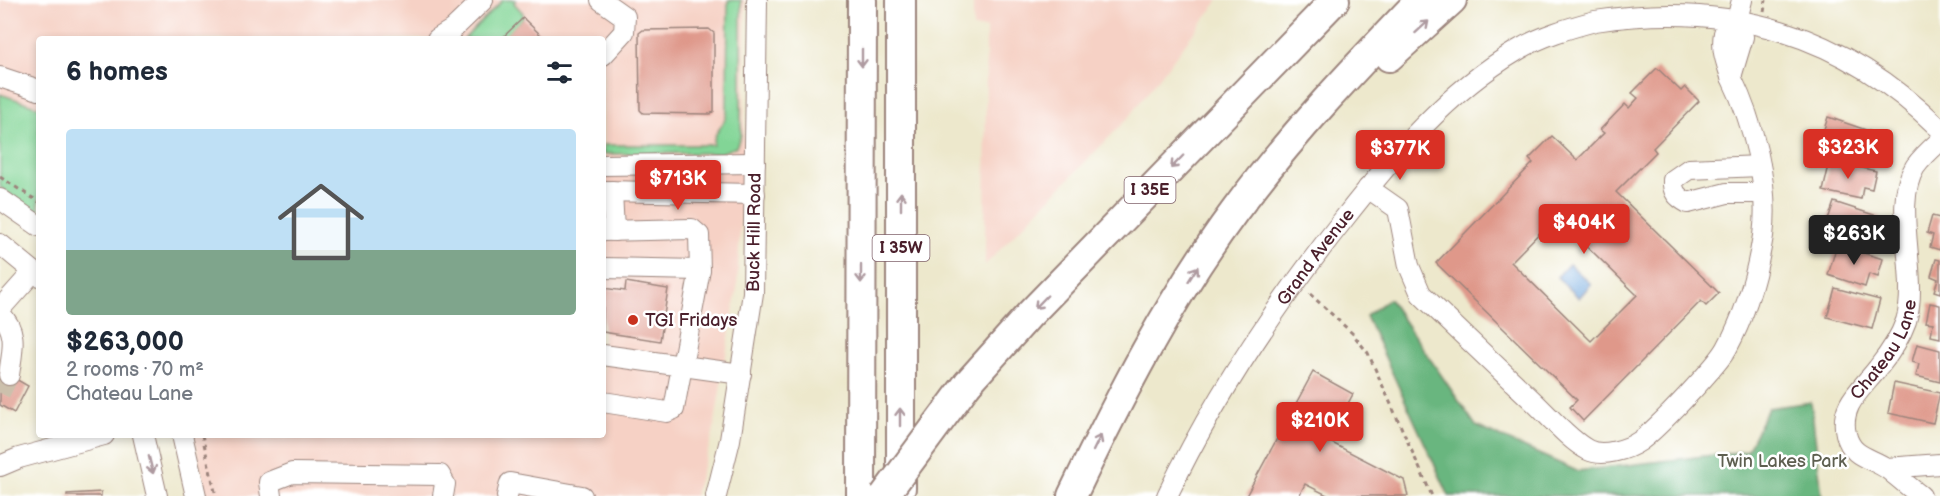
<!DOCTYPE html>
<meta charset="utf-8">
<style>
body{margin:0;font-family:"Balsamiq Sans",sans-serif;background:#f6f6f7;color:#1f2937;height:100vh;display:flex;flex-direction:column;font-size:22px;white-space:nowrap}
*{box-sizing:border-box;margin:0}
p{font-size:20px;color:#747a83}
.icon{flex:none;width:33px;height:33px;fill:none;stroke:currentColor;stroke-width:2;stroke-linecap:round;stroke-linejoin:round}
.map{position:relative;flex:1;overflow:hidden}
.sheet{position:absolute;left:36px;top:36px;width:570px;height:402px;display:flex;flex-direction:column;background:#fff;border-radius:6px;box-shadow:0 3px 9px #0003}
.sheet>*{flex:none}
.price{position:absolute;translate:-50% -51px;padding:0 14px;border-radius:6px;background:#d93025;color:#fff;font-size:20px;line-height:39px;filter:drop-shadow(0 2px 3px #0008)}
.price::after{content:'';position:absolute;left:50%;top:36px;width:18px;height:14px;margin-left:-9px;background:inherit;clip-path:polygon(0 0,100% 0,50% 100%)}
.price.active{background:#222;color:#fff}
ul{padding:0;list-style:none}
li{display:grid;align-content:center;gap:12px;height:318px;padding:0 30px}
li span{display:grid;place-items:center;height:186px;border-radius:6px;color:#555}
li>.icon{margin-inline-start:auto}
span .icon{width:108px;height:108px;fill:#fffc;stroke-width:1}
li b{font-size:26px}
h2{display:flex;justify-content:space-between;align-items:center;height:72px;padding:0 30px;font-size:26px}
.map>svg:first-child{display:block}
.built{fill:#f6d1c5}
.green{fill:#82d596;stroke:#667a60;stroke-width:1.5}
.forest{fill:#69b67f;stroke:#5a6a55;stroke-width:1.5}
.water{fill:#6fa7dd;stroke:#5c6384;stroke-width:1.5}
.building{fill:#df988a;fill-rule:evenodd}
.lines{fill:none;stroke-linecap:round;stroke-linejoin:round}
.minor-tunnel{stroke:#ccc0ac;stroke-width:20;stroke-dasharray:20 10;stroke-linecap:butt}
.minor-casing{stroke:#9c847c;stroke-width:22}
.highway-casing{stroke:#9c847c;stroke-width:32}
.path{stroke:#9c847c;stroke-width:3;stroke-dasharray:4.5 4.5;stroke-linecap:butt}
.minor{stroke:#fff;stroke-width:20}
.highway{stroke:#fff;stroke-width:28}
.highway-bridge-casing{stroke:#9c847c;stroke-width:32;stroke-linecap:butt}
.highway-bridge{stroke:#fff;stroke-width:28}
.oneway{stroke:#ae9aa0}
.poi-dot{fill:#c8321e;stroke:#fff;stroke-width:2}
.labels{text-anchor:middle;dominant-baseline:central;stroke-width:5;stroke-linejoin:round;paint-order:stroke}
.shield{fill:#fff;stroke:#80626b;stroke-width:1.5}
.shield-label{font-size:16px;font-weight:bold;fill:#4a1f2b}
.street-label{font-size:18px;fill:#4a1f2b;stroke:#fff}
.poi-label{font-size:18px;fill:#4a1f2b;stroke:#fff;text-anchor:start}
.park-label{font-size:18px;fill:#5e5f50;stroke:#fff}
</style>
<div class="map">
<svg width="1940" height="496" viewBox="0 0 1940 496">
<rect width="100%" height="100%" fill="#fff"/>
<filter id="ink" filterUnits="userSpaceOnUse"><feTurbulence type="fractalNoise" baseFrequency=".0167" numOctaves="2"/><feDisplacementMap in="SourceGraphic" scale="12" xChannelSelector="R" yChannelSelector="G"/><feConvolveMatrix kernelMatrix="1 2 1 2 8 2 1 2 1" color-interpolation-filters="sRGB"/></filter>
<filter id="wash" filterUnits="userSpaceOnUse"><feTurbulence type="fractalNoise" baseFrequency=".008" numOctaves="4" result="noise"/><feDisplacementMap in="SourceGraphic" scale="24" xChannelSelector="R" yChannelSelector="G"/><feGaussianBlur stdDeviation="1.35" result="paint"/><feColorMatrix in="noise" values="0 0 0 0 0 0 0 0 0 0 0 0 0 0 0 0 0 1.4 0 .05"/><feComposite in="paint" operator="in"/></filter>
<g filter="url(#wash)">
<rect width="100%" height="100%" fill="#ede8cc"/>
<g class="built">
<polygon points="0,0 745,0 744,155 737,288 713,434 694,496 206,496 194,435 603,435 603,39 39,39 39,212 0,186"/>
<polygon points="973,0 1219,0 1127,119 985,265 986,28 973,28"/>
</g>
<g class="green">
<polygon points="503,0 516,0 514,3 523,13 523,18 502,39 464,39"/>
<path d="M728,0H741V135L736,147L720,153L603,154V145H713C713,131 725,127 727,112Z"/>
<polygon points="0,94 39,107 39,215 0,187"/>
</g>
<polygon class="forest" points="1389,299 1476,426 1577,471 1747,451 1768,408 1811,402 1822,496 1449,496 1366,316"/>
<polygon class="water" points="1569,264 1591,284 1579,298 1557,277"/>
<g id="blocks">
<g class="building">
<polygon points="523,18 545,39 501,39"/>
<polygon points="709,29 714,33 714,111 710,114 643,113 640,110 639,33 643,30"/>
<path d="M1657,68L1681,91L1685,87L1699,101L1653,148L1656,152L1616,192L1719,293L1706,306L1701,301L1583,421L1570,407L1577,400L1436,263L1533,163L1529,159L1552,136L1577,160L1604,133L1600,130L1625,104L1629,108L1638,98L1632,93ZM1556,216L1637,295L1591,341L1511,262Z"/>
<polygon points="1828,117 1872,132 1866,148 1860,146 1856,158 1819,145"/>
<polygon points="1830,161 1876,171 1872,189 1863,187 1861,199 1823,191"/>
<polygon points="1834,202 1880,217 1874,235 1865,232 1862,243 1824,231"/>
<polygon points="1932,216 1940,218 1940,250 1930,247 1933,235 1927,233"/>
<polygon points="1837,245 1883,259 1878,277 1869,274 1865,287 1828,275"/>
<polygon points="1936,259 1940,260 1940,293 1934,291 1938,279 1931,276"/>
<polygon points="626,282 668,289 660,341 603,332 603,288 625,291"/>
<polygon points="1835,288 1880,300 1872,329 1827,317"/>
<polygon points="1930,303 1940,305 1940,338 1931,336 1933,323 1926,322"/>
<polygon points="1917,344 1940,350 1940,382 1916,376 1919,364 1912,362"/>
<polygon points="0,370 28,386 14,413 0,405"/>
<polygon points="1313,372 1353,394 1328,441 1404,480 1408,496 1329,496 1305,484 1299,496 1246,496"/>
<polygon points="1894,383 1940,393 1933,423 1888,413"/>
<polygon points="101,492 101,496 67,496 67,494"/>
</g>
</g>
</g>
<g filter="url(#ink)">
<use href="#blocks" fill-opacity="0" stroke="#9c847c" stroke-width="1.5"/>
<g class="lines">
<polyline class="minor-tunnel" points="0,393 9,375"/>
<defs>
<g id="minor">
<polyline points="601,0 625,17 624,32 603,55"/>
<path d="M1736,24L1743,37L1731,77C1726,61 1721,50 1724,33L1736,24L1742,0"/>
<polyline points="437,39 453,29 483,0"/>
<polyline points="0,77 39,90"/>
<polyline points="603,165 755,163"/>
<path d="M1760,166L1689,169L1673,180C1672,192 1677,197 1688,203L1727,193H1762"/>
<path d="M1368,188L1398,209L1409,266L1421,294C1458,330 1496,366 1533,401C1548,415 1570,441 1588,450C1602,457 1627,450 1640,441C1656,430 1718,365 1727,348C1745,315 1757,273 1763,236C1770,185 1753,122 1731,77"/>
<polyline points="603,191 755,194"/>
<polyline points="612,191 614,231"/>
<polyline points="0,199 39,226"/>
<polyline points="603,231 692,229 699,235 700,270 674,409 667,412 603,402"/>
<polyline points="0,244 39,276"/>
<polyline points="603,268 700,270"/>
<polyline points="0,309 33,272"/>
<path d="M0,314C19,332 12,351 9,375"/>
<polyline points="603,355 741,374"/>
<polyline points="143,435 157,496"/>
<polyline points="182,435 196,496"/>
<polyline points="0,466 19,458 104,435"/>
<polyline points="1887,468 1940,464"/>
<polyline points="271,496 269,482 292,473 440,475 445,484 443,496"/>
<polyline points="507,496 510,483 582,496"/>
<path id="s1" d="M716,496L730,440L753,293L757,0"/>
<path id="s2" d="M1167,496C1214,397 1276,305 1343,220C1393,156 1447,92 1518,50C1541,36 1569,28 1595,21C1731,0 1844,34 1940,129"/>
<path id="s3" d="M1921,496C1910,488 1900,479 1889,470C1872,457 1852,459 1846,434C1839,405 1862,389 1878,368C1890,353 1900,338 1906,321C1920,277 1891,205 1915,167C1922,157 1931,149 1940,141"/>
</g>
<g id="highway">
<polyline points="1389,57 1452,0"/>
<polyline points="968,383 1030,314 1335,0"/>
<polyline points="901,488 901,0"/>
<polyline points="861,496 862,0"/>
<path d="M1072,496C1119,398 1169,300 1234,212C1290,136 1355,68 1420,0"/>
</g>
</defs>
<use href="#minor" class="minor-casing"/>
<use href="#highway" class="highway-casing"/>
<g class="path">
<polyline points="1764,12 1766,0"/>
<polyline points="0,177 39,202"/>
<polyline points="1310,294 1352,333 1368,353 1432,496"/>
<polyline points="202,435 216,496"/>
</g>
<use href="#minor" class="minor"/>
<use href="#highway" class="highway"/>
<defs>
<polyline id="highway-bridge" points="884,496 968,383"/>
</defs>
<use href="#highway-bridge" class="highway-bridge-casing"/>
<use href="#highway-bridge" class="highway-bridge"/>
</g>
<defs><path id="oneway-shaft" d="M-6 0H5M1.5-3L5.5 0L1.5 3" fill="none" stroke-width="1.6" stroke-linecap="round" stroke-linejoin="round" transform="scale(1.5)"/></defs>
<g class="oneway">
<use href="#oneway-shaft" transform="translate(1422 27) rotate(-42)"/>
<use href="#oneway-shaft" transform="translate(862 58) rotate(90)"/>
<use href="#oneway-shaft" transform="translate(1177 162) rotate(134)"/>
<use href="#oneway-shaft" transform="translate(901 201) rotate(-90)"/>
<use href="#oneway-shaft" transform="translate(861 274) rotate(90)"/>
<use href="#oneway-shaft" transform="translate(1193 274) rotate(-58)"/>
<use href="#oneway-shaft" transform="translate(1041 302) rotate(134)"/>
<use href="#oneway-shaft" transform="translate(900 417) rotate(-90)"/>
<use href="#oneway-shaft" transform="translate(1097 443) rotate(-64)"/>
<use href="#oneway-shaft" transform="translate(151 465) rotate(76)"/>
</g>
</g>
<circle class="poi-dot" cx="633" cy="320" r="6"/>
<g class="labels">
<g class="shield">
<rect x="1124.5" y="177" width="51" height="26" rx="4.5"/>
<rect x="872.5" y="235" width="57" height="26" rx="4.5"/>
</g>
<g class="shield-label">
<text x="1150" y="190">I 35E</text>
<text x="901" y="248">I 35W</text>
</g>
<g class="street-label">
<text stroke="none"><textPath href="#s1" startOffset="267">Buck Hill Road</textPath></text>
<text stroke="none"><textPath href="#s2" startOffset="282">Grand Avenue</textPath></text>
<text stroke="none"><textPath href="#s3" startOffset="196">Chateau Lane</textPath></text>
</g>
<g class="poi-label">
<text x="645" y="320">TGI Fridays</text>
</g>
<g class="park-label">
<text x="1782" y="461">Twin Lakes Park</text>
</g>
</g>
</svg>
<b class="price" style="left:1848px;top:180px">$323K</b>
<b class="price" style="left:1400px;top:181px">$377K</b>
<b class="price" style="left:678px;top:211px">$713K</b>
<b class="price" style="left:1584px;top:255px">$404K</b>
<b class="price active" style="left:1854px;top:266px">$263K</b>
<b class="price" style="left:1320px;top:453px">$210K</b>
<section class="sheet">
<h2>6 homes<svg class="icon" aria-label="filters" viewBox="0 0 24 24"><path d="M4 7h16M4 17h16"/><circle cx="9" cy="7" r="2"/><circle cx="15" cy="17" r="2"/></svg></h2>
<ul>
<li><span style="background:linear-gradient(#bfe0f5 65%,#7fa58c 0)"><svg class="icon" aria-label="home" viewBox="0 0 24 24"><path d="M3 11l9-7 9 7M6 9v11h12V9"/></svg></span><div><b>$263,000</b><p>2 rooms · 70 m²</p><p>Chateau Lane</p></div></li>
</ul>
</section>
</div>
